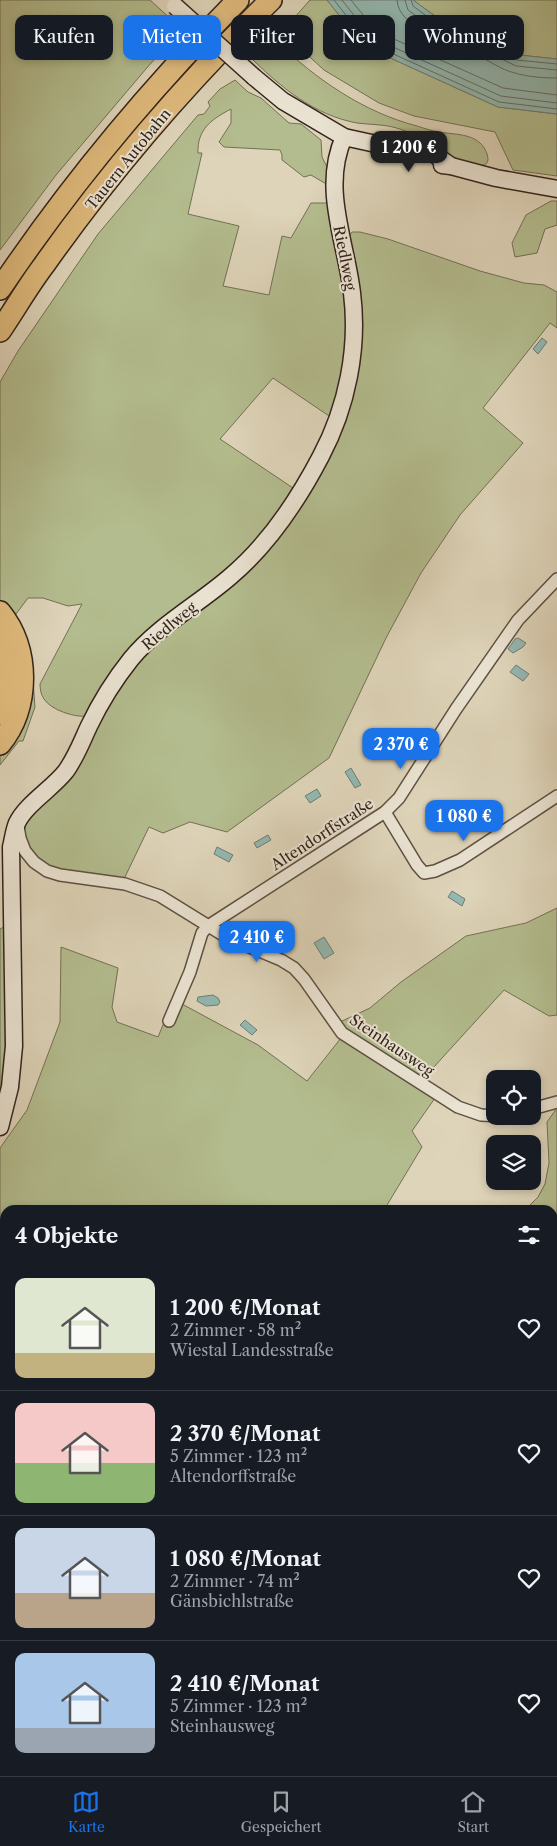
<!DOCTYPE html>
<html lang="de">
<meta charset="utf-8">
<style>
body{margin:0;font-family:"Libre Caslon Text",serif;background:#242831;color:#f1f3f6;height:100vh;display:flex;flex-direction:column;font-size:19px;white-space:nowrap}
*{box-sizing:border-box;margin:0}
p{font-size:16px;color:#9ea1a6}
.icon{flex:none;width:28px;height:28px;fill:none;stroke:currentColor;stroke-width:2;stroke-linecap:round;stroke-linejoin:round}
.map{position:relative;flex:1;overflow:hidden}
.details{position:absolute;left:0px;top:1205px;width:558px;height:571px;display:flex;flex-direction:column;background:#171b24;border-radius:15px 15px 0 0;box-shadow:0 2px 8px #0003}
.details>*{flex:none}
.guide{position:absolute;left:15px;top:15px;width:528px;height:45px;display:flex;gap:10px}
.controls{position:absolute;left:486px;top:1070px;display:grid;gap:10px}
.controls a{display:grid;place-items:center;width:55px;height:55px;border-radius:10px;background:#171b24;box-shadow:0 2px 8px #0003;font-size:25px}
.price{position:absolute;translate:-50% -42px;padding:0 11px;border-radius:10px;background:#1a73e8;color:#fff;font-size:16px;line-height:32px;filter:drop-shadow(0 1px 2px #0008)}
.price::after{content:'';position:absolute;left:50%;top:30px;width:15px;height:11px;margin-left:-8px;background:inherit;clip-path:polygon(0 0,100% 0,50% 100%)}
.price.selected{background:#222;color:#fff}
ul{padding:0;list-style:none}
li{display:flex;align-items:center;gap:15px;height:125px;padding:0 15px}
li+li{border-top:1px solid #363941}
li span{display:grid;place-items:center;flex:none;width:140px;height:100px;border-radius:10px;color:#555}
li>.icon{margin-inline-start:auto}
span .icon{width:60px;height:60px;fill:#fffc;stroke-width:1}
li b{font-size:21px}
h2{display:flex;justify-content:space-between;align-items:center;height:60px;padding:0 15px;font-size:21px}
.pill{padding:0 18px;border-radius:10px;background:#171b24;box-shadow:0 2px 8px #0003;font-size:18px;line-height:45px}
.pill.selected{background:#1a73e8;color:#fff}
.dock{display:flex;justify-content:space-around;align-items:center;height:70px;border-top:1px solid #363941;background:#171b24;font-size:14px;color:#9ea1a6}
.dock a{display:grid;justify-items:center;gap:2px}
.dock .selected{color:#1a73e8}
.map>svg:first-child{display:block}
.green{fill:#b3bc8e;stroke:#737055}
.water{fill:#93b8b1;stroke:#6d7d75}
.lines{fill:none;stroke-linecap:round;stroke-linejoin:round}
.shore{stroke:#636e66;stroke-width:1}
.street-casing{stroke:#5e5043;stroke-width:14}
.secondary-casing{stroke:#33241c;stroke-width:19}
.highway-casing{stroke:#33241c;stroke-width:24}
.street{stroke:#eae3d2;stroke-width:11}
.secondary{stroke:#eae3d2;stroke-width:16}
.highway{stroke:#dfba7c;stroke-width:21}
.secondary-bridge-casing{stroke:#33241c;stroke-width:19;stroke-linecap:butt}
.secondary-bridge{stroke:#eae3d2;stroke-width:16}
.labels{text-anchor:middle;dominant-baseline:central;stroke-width:4;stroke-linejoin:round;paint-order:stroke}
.street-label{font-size:15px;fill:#33241c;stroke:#eae3d2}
</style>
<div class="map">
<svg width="557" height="1776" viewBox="0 0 557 1776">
<rect width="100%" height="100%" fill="#ded4b9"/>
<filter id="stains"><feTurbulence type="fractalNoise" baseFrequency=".004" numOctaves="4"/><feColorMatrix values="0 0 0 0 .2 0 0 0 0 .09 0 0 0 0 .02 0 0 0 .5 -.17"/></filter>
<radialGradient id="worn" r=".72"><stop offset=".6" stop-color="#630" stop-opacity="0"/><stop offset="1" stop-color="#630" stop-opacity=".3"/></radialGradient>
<g class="green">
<polygon points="0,0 150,0 184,31 151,63 56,175 0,250"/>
<polygon points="310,0 327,0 364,46 498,107 557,114 557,176 513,170 495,132 414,116 379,103 324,70 299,47 293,32 294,18"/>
<polygon points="413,0 557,0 557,59 519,55 484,38 439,19"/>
<path d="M276,41C316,79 363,112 417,126C424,128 431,131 439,132C457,135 480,133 487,154C496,181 440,153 432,150C429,148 425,147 422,145C416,141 413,134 405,131C389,124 373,125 357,123C314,115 282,88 252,59C256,47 264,42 276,41Z"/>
<path d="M235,80L248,92L261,98L289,123L301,124L321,140L322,157L329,171L328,185L311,175L304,177L282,160V155L280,150L224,147L219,142L231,123V109C212,119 197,129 198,153H202L188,214L239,226L223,286L269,295L282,236L291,238L311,203H329L340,250L350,336L332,418L273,378L220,439L296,490L247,556L193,601L88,716C75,718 51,710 44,699C41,695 40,689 40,684L82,604L68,606L43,598H28L13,618L0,602V382L18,351L98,234L198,115L204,114L210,106L208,102L220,89Z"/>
<polygon points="551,201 557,201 557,225 545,229 537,253 515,257 512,243 526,215"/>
<path d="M352,232H360L388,239L480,271L524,283L544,285L557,292V328L550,323L483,408L523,443L460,515L421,573L386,638L329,758L227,832L190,822L163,833L149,827L124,879C87,875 9,873 27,816L98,720L136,659L273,539L350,387L349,236Z"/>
<polygon points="33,680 35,707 23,741 19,741 0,765 0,756 9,744 28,706"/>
<polygon points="557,908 557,1015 549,1016 504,990 423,1079 351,1035 340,1022 370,1008 401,982 466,936 526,923"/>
<polygon points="10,924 11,1045 0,1113 0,929"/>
<polygon points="61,947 118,968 112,1007 117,1022 158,1037 165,1020 175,1023 182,1004 258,1045 307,1081 341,1038 435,1098 412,1131 422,1147 384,1210 5,1210 5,1771 552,1771 552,1210 525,1210 538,1197 545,1184 549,1163 547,1122 557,1108 557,1776 0,1776 0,1148 27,1110 60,1022"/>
</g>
<g class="water">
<polygon points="327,0 413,0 439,19 484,38 519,55 557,59 557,114 498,107 364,46"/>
<polygon points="542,338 547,342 538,354 533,349"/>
<polygon points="518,638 526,643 523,647 513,653 508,649 515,639"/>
<polygon points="516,665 529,674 523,681 510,672"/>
<polygon points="351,768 361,785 355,788 345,772"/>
<polygon points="317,789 321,796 310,803 305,796"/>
<polygon points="268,835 271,840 257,848 254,843"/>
<polygon points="217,847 233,855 229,862 214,854"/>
<polygon points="452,891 465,899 462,906 448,897"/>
<polygon points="324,937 334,953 324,959 314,943"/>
<polygon points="213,995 218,998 220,1002 218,1005 206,1006 197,1001 198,997"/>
<polygon points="245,1020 257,1030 252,1035 240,1025"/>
</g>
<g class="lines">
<g class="shore">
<polyline points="334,0 367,42 499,102 557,109"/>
<polyline points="342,0 371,37 501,96 557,103"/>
<polyline points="351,0 376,31 503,88 557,95"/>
<path d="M397,0C398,29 455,45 476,55C489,60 501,70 515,73C528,77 544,78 557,78"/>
<polyline points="405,0 408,10 434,29 479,48 516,66 557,70"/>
<polyline points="411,0 413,6 436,23 482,42 517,60 557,64"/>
</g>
<defs>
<g id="street">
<polyline points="385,812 417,865 424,873 435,871 460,860 557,796"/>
<polyline points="18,826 20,838 25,851 34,862 47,871 60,875 125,884 160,896 228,938 281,960 294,968 304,979 342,1033 458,1107 481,1115 502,1116"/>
<polyline points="169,1021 190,972 202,933 208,926 385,812 399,798 456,709 518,620 557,579"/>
<polyline points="532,1109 557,1102"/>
</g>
<g id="secondary">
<polyline points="254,77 283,101 344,137 376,144 392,143 413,148 434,154 451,166"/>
<polyline points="442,165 451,166 496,178 557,189"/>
<path d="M0,1127L10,1087L14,1046L11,847C13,839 14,830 17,823C26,804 53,788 66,771C76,757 82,741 89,726C100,703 115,679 131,659C159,625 199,604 231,576C270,543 298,500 321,456C347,407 359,348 352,293C346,241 321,188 344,137"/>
</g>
<g id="highway">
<path d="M0,289C70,185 150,89 238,0"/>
<path d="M0,331C15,309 28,286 44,265C111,170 188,81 271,0"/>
<path d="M0,612C30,649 30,707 0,744"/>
<path d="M0,640C12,663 10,691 0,714"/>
</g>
</defs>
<use href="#street" class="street-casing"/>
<use href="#secondary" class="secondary-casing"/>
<use href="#highway" class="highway-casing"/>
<use href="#street" class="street"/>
<use href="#secondary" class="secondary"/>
<use href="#highway" class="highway"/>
<defs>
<polyline id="secondary-bridge" points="175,6 254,77"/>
</defs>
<use href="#secondary-bridge" class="secondary-bridge-casing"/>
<use href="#secondary-bridge" class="secondary-bridge"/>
</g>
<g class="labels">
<g class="street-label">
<text transform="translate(128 159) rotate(-51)">Tauern Autobahn</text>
<text transform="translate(345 258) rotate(79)">Riedlweg</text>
<text transform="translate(169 626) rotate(-40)">Riedlweg</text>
<text transform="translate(322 834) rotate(-33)">Altendorffstraße</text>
<text transform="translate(392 1045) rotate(34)">Steinhausweg</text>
</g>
</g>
<rect width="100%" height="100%" filter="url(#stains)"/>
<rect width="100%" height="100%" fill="url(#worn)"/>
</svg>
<div class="controls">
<a><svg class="icon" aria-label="locate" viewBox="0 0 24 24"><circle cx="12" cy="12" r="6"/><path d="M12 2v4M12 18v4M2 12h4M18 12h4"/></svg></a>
<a><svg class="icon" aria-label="layers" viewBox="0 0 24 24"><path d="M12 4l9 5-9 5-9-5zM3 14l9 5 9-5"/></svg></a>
</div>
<b class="price selected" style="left:409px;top:173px">1 200 €</b>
<b class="price" style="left:401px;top:770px">2 370 €</b>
<b class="price" style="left:464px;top:842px">1 080 €</b>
<b class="price" style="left:257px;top:963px">2 410 €</b>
<div class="guide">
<a class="pill">Kaufen</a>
<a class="pill selected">Mieten</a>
<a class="pill">Filter</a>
<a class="pill">Neu</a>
<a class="pill">Wohnung</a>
</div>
<section class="details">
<h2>4 Objekte<svg class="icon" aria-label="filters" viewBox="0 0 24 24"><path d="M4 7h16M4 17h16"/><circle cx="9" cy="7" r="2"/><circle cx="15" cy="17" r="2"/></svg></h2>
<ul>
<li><span style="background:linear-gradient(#dfe7d0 75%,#c2b280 0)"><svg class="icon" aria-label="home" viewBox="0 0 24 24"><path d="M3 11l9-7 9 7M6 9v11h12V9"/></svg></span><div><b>1 200 €/Monat</b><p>2 Zimmer · 58 m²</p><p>Wiestal Landesstraße</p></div><svg class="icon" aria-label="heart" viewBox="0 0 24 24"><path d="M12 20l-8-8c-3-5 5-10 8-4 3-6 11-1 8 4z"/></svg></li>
<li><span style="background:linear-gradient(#f6c9c9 60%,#8fb573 0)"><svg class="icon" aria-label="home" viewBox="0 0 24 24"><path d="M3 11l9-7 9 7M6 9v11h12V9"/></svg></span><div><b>2 370 €/Monat</b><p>5 Zimmer · 123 m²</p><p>Altendorffstraße</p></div><svg class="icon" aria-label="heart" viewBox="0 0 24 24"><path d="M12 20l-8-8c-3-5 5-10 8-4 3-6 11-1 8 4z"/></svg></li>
<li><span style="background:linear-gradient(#c9d6e8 65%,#b9a48a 0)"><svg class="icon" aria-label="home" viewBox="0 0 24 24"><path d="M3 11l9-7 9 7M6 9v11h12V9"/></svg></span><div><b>1 080 €/Monat</b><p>2 Zimmer · 74 m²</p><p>Gänsbichlstraße</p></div><svg class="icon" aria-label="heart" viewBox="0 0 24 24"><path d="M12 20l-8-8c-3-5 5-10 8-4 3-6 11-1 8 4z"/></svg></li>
<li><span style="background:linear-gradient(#a9c7e8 75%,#9aa5b1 0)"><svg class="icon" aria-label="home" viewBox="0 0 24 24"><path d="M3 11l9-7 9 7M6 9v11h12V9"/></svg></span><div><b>2 410 €/Monat</b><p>5 Zimmer · 123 m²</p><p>Steinhausweg</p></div><svg class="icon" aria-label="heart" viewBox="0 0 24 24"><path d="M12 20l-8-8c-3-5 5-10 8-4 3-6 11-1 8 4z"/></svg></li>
</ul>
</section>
</div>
<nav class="dock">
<a class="selected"><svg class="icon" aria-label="map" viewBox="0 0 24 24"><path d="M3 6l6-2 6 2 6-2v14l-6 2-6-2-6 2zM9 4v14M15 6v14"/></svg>Karte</a>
<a><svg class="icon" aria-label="saved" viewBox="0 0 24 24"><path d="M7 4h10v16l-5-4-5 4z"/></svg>Gespeichert</a>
<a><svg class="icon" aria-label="home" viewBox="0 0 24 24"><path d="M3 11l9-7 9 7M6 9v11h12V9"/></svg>Start</a>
</nav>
